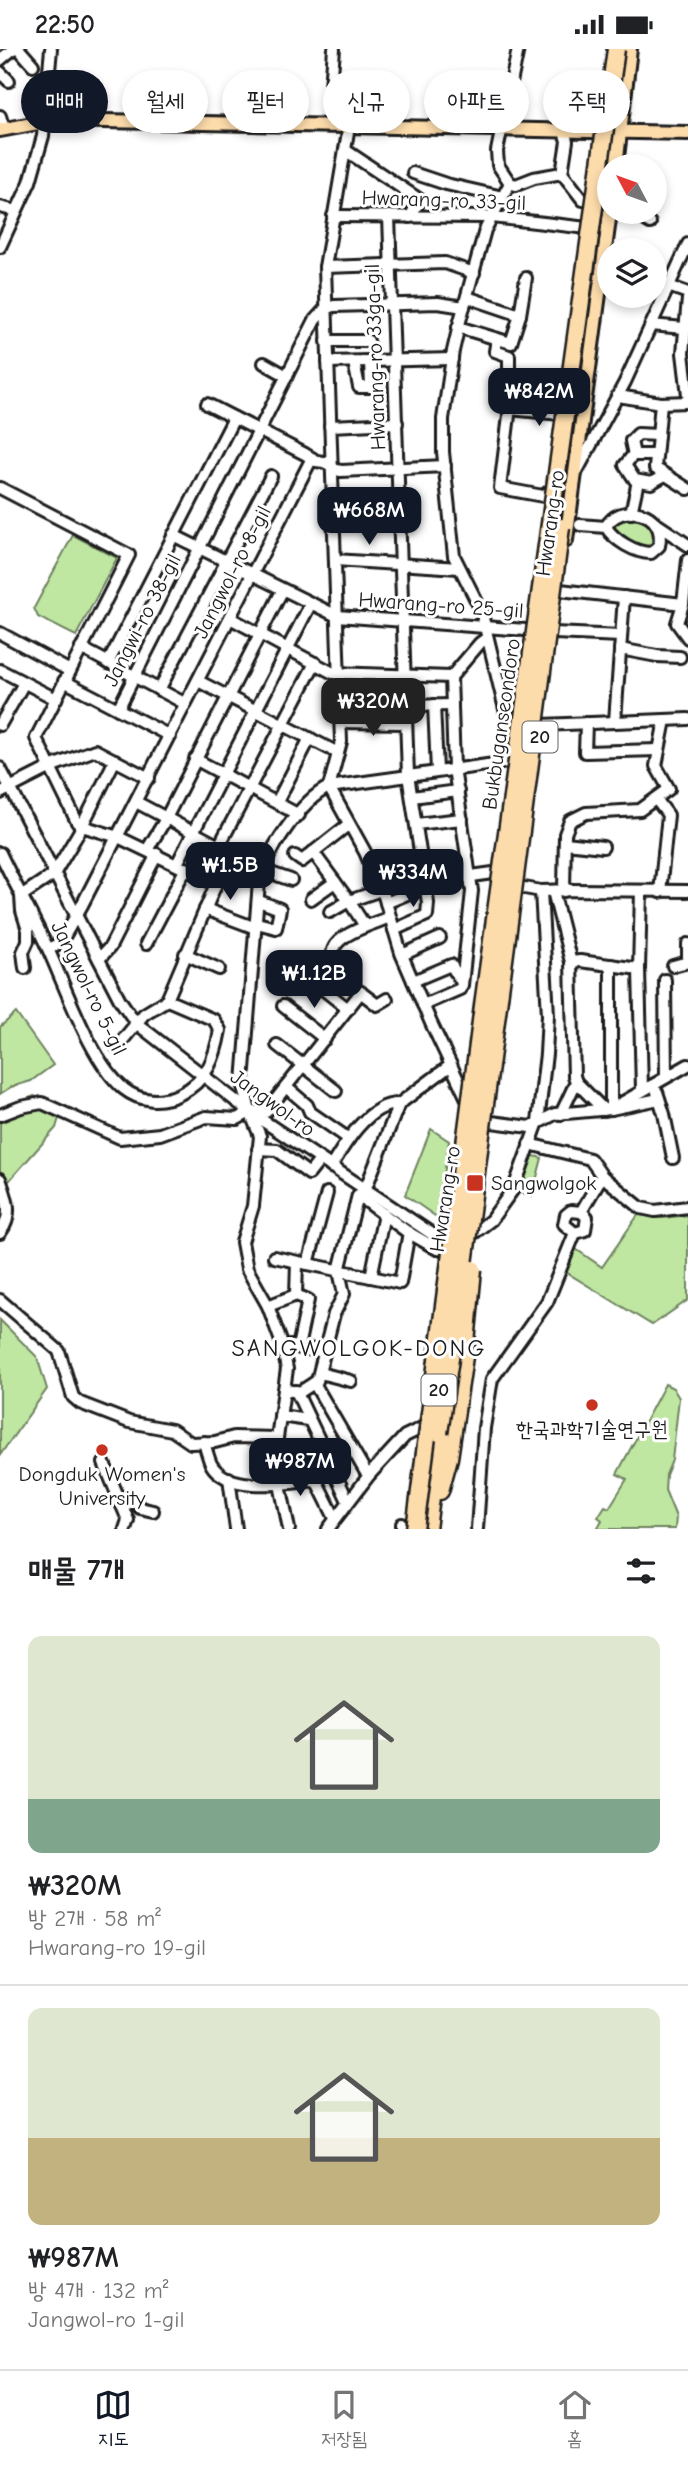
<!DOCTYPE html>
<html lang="ko">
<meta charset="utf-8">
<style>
body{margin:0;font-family:"Comic Neue","Poor Story",sans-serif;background:#f6f6f6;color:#202124;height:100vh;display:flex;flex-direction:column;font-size:26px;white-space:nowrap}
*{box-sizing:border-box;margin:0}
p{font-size:23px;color:#757577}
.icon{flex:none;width:38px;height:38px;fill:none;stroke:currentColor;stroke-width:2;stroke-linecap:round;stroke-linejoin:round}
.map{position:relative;height:1480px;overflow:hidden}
.sheet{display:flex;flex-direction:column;background:#fff;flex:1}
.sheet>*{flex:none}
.guide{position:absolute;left:21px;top:21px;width:648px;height:63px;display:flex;gap:14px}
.needle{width:46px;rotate:311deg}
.tools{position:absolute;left:597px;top:105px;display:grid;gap:14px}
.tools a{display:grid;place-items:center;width:70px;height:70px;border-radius:50%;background:#fff;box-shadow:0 4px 10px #0003;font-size:35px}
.price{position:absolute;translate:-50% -60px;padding:0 16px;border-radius:14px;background:#111827;color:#fff;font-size:23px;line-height:46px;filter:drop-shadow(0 2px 4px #0008)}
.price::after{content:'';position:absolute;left:50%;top:42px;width:21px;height:16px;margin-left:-10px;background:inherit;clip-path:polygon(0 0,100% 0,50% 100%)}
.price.active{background:#222;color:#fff}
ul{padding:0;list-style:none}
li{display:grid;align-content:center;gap:14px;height:371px;padding:0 28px}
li+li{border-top:2px solid #e0e0e0}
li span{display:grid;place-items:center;height:217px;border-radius:14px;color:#555}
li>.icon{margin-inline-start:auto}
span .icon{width:126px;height:126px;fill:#fffc;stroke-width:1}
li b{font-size:30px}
h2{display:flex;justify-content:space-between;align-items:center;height:84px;padding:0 28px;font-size:30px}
.chip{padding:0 24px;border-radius:32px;background:#fff;box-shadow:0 4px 10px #0003;font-size:24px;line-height:63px}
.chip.active{background:#111827;color:#fff}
.status{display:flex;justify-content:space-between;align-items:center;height:49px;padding:0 35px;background:#fff;direction:ltr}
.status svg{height:19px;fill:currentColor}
.dock{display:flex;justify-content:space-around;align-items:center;height:98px;border-top:2px solid #e0e0e0;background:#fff;font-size:19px;color:#757577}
.dock a{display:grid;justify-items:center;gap:4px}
.dock .active{color:#111827}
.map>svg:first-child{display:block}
.green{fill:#bfe7a2;stroke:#6e825f;stroke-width:2}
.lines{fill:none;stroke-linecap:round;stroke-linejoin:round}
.minor-casing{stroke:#1c1c1c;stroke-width:16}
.major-casing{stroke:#1c1c1c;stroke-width:18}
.highway-casing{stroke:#1c1c1c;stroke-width:21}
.minor{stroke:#fff;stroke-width:10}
.major{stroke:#fddcac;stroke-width:12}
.highway{stroke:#fddcac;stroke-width:16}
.highway-bridge-casing{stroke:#1c1c1c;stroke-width:21;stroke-linecap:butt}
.highway-bridge{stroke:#fddcac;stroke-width:16}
.poi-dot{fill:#c8321e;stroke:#fff;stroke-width:2.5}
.labels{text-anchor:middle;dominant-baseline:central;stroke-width:6;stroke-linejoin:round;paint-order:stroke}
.shield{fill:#fff;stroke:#606060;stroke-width:2}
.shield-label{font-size:19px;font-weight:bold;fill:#1c1c1c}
.street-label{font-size:21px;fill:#1c1c1c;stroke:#fff}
.poi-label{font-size:21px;fill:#1c1c1c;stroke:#fff}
.quarter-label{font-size:24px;letter-spacing:2px;fill:#1c1c1c;stroke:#fff}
</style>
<div class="status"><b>22:50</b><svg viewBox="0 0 49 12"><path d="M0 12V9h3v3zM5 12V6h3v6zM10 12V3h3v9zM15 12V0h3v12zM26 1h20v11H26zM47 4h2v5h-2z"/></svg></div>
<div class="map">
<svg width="688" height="1480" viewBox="0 0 688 1480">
<rect width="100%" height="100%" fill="#fff"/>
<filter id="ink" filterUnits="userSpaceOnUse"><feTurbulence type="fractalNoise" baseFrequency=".0143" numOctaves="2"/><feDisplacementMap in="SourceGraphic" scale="14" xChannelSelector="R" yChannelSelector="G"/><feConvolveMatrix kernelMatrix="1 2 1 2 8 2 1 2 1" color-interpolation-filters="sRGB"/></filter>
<g filter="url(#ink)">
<g class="green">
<polygon points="643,466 660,479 651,504 614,487 611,470"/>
<polygon points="73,486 117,509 76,587 38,568 34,559"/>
<polygon points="16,964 53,1016 31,1032 11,1038 0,1045 0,978"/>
<polygon points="34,1047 62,1059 56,1079 0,1142 0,1060"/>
<polygon points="431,1080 449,1092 438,1169 405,1146"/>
<polygon points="530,1106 542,1109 532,1147 516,1142"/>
<polygon points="638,1166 663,1169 688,1166 688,1251 652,1276 561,1220 570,1196 602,1218"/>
<polygon points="0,1271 37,1308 47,1340 0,1406"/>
<polygon points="665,1335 673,1339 679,1349 672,1411 666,1426 665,1441 676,1468 675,1480 597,1480 602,1471 598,1468 605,1457 609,1459 627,1430 617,1425"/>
</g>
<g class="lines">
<defs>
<g id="minor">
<polyline points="19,0 33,16"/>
<polyline points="334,0 330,51 339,68"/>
<polyline points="0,11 13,0"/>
<polyline points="0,23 9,32"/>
<polyline points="0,67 4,80"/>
<polyline points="349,77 325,218 341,693 329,738 365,803 384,847 401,904 431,974 469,1054"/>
<polyline points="564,82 567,92 562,124 583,151 599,154"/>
<polyline points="345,101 420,151 410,168"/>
<polyline points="413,124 446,135 503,148"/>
<polyline points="510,134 485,181 460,272 453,302 443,370 443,403 454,507 481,561 511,685 519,699"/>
<polyline points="510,134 498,116 497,102 518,0"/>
<polyline points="510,134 516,136 534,129 562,124"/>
<polyline points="0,158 16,162"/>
<polyline points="632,163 650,174"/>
<polyline points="333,167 492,168 596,180"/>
<polyline points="389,167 408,726 428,854 427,866 394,881"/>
<polyline points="0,198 30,133 43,87 51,0"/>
<polyline points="325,218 445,214 474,224"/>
<polyline points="654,232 688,244"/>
<polyline points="467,248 520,266"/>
<polyline points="688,250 683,304 688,346"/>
<polyline points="651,276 684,279"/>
<polyline points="458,278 511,294 520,266 526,229"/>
<polyline points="497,290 495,302 509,307 509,328 512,342 500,439 543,447 556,437"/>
<polyline points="327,292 368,292"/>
<polyline points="328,313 452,310"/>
<polyline points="354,313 359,338 371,338 370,312"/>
<polyline points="264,314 287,327"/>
<polyline points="618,347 661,354 688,353"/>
<polyline points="661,354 655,419 688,440"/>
<polyline points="207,355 305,405 316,412 324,413 332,417"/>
<polyline points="510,360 570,366"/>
<polyline points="330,377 397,374"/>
<polyline points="634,406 631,392 638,385 658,386"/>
<polyline points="656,406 633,406 625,416 635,431 651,434 665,426"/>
<polyline points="332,420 341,422 445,417"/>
<polyline points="576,424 625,333 688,195"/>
<polyline points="0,439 129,506 36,689 77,773 82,777 118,788 216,835 167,951"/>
<polyline points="631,464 638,432"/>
<polyline points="334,468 400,466"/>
<path d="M580,476L606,478C618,453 667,460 659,497L651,504C635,504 614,491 606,478"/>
<polyline points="658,476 688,496"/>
<polyline points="173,486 337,567 539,582"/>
<polyline points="335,511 459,519"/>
<polyline points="560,541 683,555 677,574 688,589"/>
<polyline points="683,555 688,511"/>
<polyline points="230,569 333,624 451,628"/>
<polyline points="214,572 240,521"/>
<polyline points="0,584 70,622"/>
<polyline points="554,584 621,587"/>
<polyline points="81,599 186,655"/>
<polyline points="620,600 657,607 680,608"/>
<polyline points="108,614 234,369"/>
<polyline points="0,621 56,650"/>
<polyline points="64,632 170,687"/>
<polyline points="198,632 338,704"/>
<polyline points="159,641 271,427"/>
<polyline points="434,656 437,722"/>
<polyline points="406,657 452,656"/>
<polyline points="118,660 315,271 326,259 334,257 438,254 464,258"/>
<polyline points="615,672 624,548"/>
<polyline points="341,673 406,674"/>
<polyline points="586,674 585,703 658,701"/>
<polyline points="0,676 24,634"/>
<polyline points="542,676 688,670"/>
<polyline points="195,710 299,766"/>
<polyline points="0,719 120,951 136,974 250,1063 456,1201"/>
<polyline points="0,744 55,716 95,701 149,729"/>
<polyline points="412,748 458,742"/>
<polyline points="656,750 668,766 660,843"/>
<polyline points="136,753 219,797 315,614"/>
<polyline points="277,753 310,689"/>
<polyline points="416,775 462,770"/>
<polyline points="565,794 603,798"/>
<polyline points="147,801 164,773 282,542"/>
<polyline points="313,803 349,852 365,877"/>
<path d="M0,804C15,836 33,867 48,900C66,939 91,1013 124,1040C140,1053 162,1054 180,1045C207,1032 215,1009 220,981L214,971L167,951L144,965L117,998"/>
<polyline points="295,807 302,812 349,775"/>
<polyline points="177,815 310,556"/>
<polyline points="262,821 291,831"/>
<polyline points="519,838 541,842 570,841 688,842"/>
<polyline points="553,842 571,913 574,1027 576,1033 561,1065"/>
<polyline points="564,842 565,785 570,772 586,764 640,761 669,740 656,717 665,671"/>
<polyline points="641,842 639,920 642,1041"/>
<polyline points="311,850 335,833"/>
<polyline points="386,854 419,840 429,833 493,824 506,825"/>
<polyline points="205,860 253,878 257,874 276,879 280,860 259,852"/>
<polyline points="330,863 349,852 381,841"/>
<polyline points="146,895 186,819"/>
<polyline points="49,900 61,893 82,856 312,409"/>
<polyline points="185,905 219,920"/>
<polyline points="402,906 440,889"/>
<polyline points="99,910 110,898 157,805"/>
<polyline points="571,913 580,912 639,920"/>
<polyline points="293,916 348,960"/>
<polyline points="611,916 611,1060 659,1050"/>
<polyline points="673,917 688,913 688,895"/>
<polyline points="25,919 23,903 28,892 28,881 22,862 21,847 54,825 79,783 115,711"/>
<polyline points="665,931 666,1028"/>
<polyline points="413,932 451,916 461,932"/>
<path d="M387,950L377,956C367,947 342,932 336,920C317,888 370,877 390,868"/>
<polyline points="423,956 460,940 462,936 472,842 454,719 451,628 480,594 487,589"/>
<polyline points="283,957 325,990"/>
<polyline points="277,996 336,1042"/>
<polyline points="576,1033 604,1061"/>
<polyline points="286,1038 307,1056 310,1063 349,1090"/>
<polyline points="657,1043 664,1065 673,1109"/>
<polyline points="0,1066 21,1058 42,1054 120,1089 160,1085 206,1068 237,1070 250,1063 266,1063 361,943"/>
<polyline points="484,1072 530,1078 555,1065 611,1060 688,1016"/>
<polyline points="529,1095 590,1110 602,1127 641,1159 655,1162 688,1158"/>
<polyline points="258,1100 277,1101 309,1125 320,1111"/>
<path d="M331,1118C345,1094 369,1054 399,1055"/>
<path d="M0,1130C7,1149 14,1166 0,1184"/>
<polyline points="365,1141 399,1055 451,1016"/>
<polyline points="474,1184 491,1171 514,1139 538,1073 546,1005 548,966 541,842"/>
<polyline points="575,1184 585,1181 587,1168 581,1163"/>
<polyline points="274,1208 400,1234 409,1183"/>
<polyline points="308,1215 327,1144"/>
<polyline points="371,1228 384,1165"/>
<polyline points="296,1246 308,1251 298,1298"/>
<polyline points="0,1251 59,1302 73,1348 80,1354 129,1373 172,1381 191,1394 215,1393 234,1388 277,1389"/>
<polyline points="268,1257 296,1246 297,1213"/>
<polyline points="291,1297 325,1303"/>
<polyline points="320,1324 351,1332"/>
<polyline points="314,1334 365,1422 370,1425"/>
<polyline points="284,1341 300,1343 317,1332 334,1265 344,1245 339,1222 358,1146 406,1182 437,1200 453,1201"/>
<polyline points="296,1342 348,1452"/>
<polyline points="280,1367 308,1371"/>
<path d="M204,1393C206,1400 208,1408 211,1415C228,1445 287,1434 316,1431"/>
<polyline points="331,1413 313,1419 316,1431 335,1469"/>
<polyline points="104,1414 128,1471 125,1480"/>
<polyline points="229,1429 236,1480"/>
<polyline points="122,1457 135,1452 140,1459 153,1462"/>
<path d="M289,1480L280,1435L277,1389L287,1320L282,1295L268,1257L247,1220L242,1193L253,1157L260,1087L250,1063L243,1033L259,833C266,804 301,751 329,738L523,711"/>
<polyline points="328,1480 370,1425 405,1387 432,1374"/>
<polyline points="402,1480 402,1475"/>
<polyline points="477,1480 484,1379 492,1330 547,1253 575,1184 564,1175 566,1166 571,1162 581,1163 602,1127"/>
</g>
<g id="major">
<polyline points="0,81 54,71 688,84"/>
<polyline points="616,117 630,0"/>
<polyline points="566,491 610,163"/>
</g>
<g id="highway">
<polyline points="440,1442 449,1409 466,1294"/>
<polyline points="427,1480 439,1384"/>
</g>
</defs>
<use href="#minor" class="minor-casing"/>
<use href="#major" class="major-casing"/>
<use href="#highway" class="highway-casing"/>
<use href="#minor" class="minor"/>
<use href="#major" class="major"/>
<use href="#highway" class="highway"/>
<defs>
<g id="highway-bridge">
<polyline points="466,1294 473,1220"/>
<polyline points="439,1384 464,1215 561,478"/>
<polyline points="415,1480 484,949 616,0"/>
</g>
</defs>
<use href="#highway-bridge" class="highway-bridge-casing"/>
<use href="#highway-bridge" class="highway-bridge"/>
</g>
</g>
<g class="poi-dot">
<rect x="466" y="1125" width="18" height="18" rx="3.5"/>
<circle cx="592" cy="1356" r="7"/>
<circle cx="102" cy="1401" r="7"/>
</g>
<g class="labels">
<g class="shield">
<rect x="522.5" y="672.5" width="35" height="31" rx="5"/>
<rect x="421.5" y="1325.5" width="35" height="31" rx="5"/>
</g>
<g class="shield-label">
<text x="540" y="688">20</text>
<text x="439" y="1341">20</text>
</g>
<g class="street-label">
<text transform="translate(444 151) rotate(2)">Hwarang-ro 33-gil</text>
<text transform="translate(375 308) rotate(-92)">Hwarang-ro 33ga-gil</text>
<text transform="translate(550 474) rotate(-82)">Hwarang-ro</text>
<text transform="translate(232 523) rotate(-63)">Jangwol-ro 8-gil</text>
<text transform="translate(441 556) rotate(4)">Hwarang-ro 25-gil</text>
<text transform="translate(142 571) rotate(-63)">Jangwi-ro 38-gil</text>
<text transform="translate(501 675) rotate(-82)">Bukbuganseondoro</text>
<text transform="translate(89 939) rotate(64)">Jangwol-ro 5-gil</text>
<text transform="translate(273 1054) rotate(36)">Jangwol-ro</text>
<text transform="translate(445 1150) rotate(-81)">Hwarang-ro</text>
</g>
<g class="poi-label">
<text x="491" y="1134" text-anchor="start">Sangwolgok</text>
<text x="592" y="1380">한국과학기술연구원</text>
<text x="102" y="1425">Dongduk Women's<tspan x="102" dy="24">University</tspan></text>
</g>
<g class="quarter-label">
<text x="359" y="1299">SANGWOLGOK-DONG</text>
</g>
</g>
</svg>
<div class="tools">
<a><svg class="needle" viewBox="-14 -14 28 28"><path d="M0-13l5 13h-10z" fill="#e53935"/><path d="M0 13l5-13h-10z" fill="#757577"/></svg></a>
<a><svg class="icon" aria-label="layers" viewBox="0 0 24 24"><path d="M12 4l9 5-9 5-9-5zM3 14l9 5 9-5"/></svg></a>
</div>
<b class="price" style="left:539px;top:379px">₩842M</b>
<b class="price" style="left:369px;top:498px">₩668M</b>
<b class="price active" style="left:373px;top:689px">₩320M</b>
<b class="price" style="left:230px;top:853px">₩1.5B</b>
<b class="price" style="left:413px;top:860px">₩334M</b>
<b class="price" style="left:314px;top:961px">₩1.12B</b>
<b class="price" style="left:300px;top:1449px">₩987M</b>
<div class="guide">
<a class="chip active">매매</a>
<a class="chip">월세</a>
<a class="chip">필터</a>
<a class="chip">신규</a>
<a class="chip">아파트</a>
<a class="chip">주택</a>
</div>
</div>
<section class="sheet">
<h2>매물 7개<svg class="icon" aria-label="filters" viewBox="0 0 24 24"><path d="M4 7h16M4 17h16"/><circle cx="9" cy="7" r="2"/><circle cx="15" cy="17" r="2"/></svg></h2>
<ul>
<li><span style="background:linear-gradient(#dfe7d0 75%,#7fa58c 0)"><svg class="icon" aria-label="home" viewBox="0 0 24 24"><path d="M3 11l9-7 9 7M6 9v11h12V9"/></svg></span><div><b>₩320M</b><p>방 2개 · 58 m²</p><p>Hwarang-ro 19-gil</p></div></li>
<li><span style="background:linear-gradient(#dfe7d0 60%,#c2b280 0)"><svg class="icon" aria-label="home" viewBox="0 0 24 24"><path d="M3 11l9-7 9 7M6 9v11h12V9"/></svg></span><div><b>₩987M</b><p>방 4개 · 132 m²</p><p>Jangwol-ro 1-gil</p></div></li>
</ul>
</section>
<nav class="dock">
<a class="active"><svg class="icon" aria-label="map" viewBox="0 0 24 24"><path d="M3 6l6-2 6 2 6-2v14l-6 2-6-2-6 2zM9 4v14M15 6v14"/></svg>지도</a>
<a><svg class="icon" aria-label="saved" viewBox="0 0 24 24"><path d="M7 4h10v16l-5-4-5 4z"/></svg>저장됨</a>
<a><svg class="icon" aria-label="home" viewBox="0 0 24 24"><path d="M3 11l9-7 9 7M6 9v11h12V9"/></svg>홈</a>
</nav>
